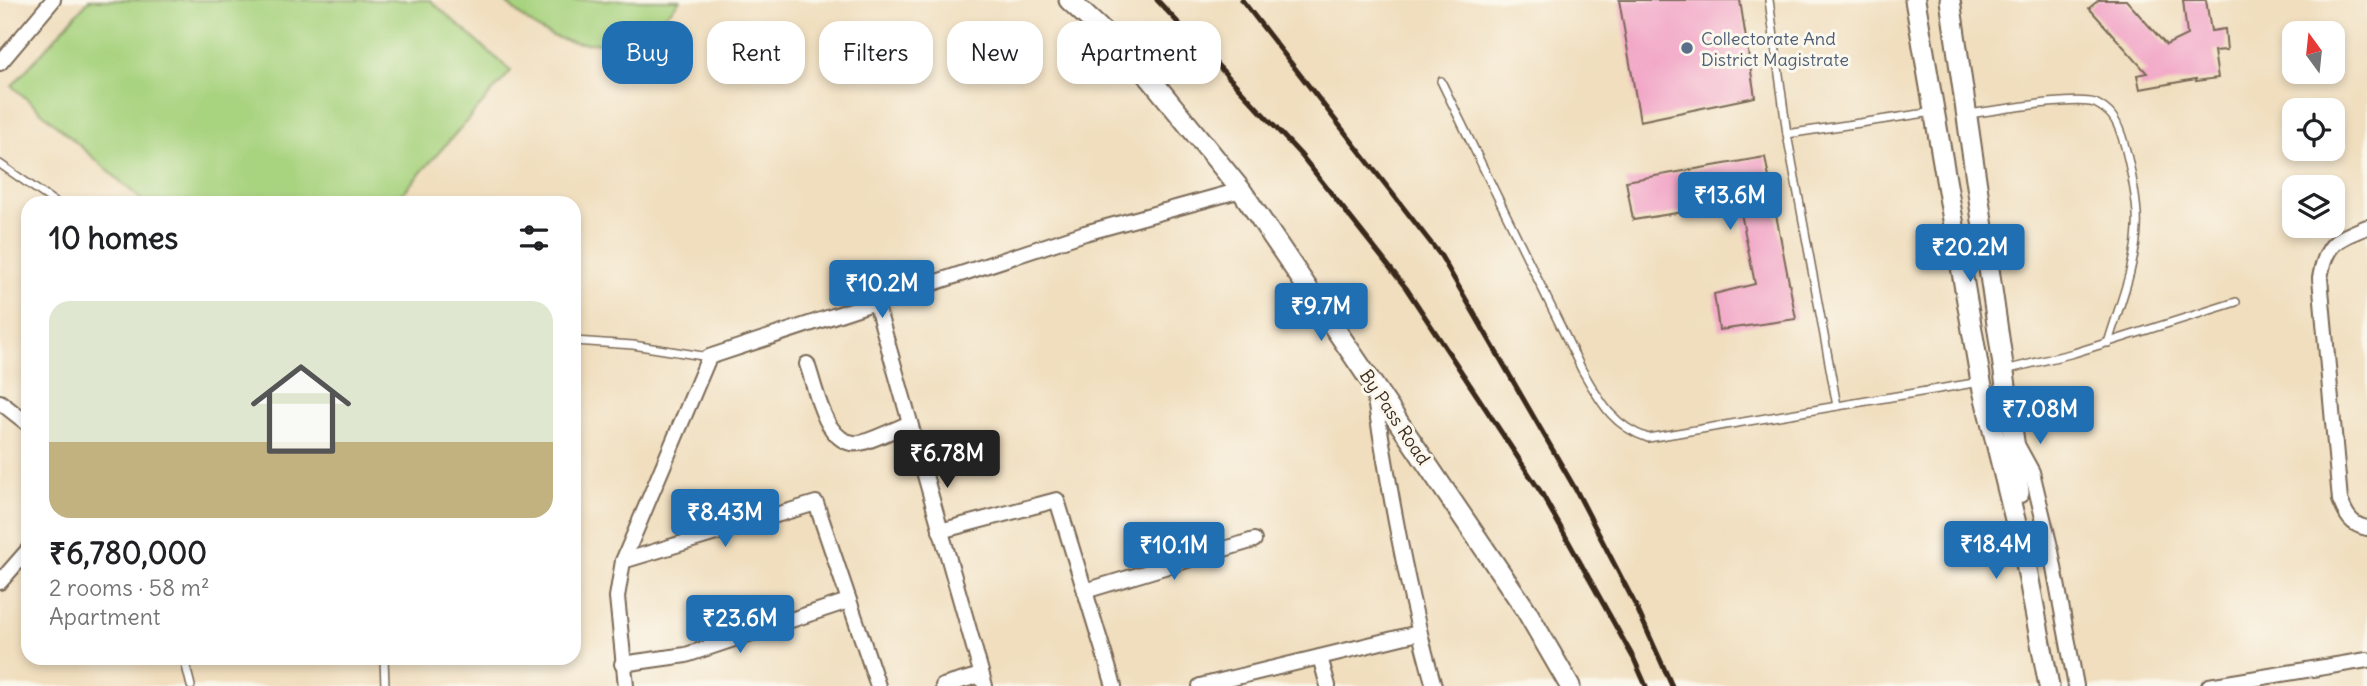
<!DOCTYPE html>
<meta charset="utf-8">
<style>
body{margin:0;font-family:Delius,sans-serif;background:#f6f6f6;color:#202124;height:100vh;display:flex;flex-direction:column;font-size:26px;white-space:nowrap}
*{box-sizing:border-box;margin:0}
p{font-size:23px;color:#757577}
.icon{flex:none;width:38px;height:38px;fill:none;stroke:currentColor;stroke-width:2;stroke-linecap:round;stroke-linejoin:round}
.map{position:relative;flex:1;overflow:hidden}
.side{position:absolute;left:21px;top:196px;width:560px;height:469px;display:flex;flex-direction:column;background:#fff;border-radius:21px;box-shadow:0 4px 10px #0003}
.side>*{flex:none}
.banner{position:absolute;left:602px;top:21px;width:665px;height:63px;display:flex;gap:14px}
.needle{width:46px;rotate:345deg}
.tools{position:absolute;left:2282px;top:21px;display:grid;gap:14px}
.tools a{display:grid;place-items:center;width:63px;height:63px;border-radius:14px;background:#fff;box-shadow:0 4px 10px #0003;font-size:35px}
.price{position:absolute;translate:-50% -60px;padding:0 16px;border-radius:7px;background:#1f6fb2;color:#fff;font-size:23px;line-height:46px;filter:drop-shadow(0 2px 4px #0008)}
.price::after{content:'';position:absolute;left:50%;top:42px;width:21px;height:16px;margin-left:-10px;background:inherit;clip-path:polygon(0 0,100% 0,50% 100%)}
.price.active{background:#222;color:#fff}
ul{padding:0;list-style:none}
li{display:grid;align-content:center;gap:14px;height:371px;padding:0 28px}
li+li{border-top:2px solid #e0e0e0}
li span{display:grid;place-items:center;height:217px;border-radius:21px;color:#555}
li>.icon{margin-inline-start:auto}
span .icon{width:126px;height:126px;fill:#fffc;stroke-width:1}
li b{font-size:30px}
h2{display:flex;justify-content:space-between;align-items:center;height:84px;padding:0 28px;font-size:30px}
.tag{padding:0 24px;border-radius:21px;background:#fff;box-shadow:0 4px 10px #0003;font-size:24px;line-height:63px}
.tag.active{background:#1f6fb2;color:#fff}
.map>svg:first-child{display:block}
.green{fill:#a8d37f;stroke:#727e4e;stroke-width:2}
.building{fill:#f2a7c7}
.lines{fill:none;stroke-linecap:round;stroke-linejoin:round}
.lane-casing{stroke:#7a6956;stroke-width:10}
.street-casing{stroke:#7a6956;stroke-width:18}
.secondary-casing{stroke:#7a6956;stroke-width:23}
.lane{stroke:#fff;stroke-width:7}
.street{stroke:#fff;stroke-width:14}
.secondary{stroke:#fff;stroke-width:19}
.rail{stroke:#3b2a1e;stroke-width:5}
.service-dot{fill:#5c6f8a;stroke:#fbf7ec;stroke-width:2.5}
.labels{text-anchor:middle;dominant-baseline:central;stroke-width:6;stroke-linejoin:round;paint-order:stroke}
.service-label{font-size:18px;fill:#4e5e75;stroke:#fbf7ec;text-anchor:start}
.street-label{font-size:18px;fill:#3b2a1e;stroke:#fbf7ec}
</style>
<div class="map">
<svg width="2367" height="686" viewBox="0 0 2367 686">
<rect width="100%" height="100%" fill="#fbf7ec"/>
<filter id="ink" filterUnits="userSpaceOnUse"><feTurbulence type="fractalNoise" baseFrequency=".0143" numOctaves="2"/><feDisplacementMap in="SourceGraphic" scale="14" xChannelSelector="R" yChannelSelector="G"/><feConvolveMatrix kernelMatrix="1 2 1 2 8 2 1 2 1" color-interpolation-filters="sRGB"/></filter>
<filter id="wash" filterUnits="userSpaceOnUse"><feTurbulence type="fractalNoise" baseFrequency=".00686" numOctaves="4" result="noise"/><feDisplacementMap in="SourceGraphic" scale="28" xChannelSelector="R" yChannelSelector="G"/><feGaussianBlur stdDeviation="1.57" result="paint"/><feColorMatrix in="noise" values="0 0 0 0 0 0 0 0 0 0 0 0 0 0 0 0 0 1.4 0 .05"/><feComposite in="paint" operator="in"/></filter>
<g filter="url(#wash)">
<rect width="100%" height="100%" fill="#f0debe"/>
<g class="green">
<polygon points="89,0 430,0 511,71 394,203 145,203 12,86"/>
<path d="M503,0H680C648,41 588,56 542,31C527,23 516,11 503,0Z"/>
</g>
<g id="blocks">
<g class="building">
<polygon points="1619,0 1740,0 1755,97 1640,121"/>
<polygon points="2099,0 2126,0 2166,45 2187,35 2183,0 2206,0 2211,31 2225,29 2227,50 2214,51 2218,78 2196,81 2196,79 2140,89 2137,75 2147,73 2089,8"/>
<polygon points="1765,157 1796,319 1719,330 1714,294 1755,284 1739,203 1633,220 1626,181"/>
</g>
</g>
</g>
<g filter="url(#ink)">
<use href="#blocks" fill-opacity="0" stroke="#7a6956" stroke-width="2"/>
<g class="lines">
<defs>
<g id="lane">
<polyline points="1769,0 1787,134"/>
<path d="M1441,81L1582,370C1600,401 1612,426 1648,438L1980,382"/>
<path d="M1968,114C1994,111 2074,96 2095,103C2101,106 2108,111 2112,116C2126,133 2139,206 2137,229C2135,268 2119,306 2108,343"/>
<polyline points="0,164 56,203"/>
<polyline points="574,341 633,345 709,357"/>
<polyline points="2005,370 2074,353 2236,302"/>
<polyline points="1837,406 1787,134 1933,112"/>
<polyline points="184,658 191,686"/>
<polyline points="384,658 385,686"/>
</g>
<g id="street">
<polyline points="0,63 53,0"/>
<path d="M2367,227C2335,240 2326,243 2320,278L2340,500C2346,515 2351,525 2367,528"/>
<polyline points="876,303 985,686"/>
<path d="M807,364C817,391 826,453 864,442C880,437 895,429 910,423"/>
<path d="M1373,387C1389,488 1406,588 1434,686"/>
<polyline points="0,402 28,424"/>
<polyline points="2015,441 2032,472 2051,551 2076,686"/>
<polyline points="940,531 1057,500 1114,686"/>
<polyline points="623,561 816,503 878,686"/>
<polyline points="0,582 28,550"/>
<polyline points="1085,591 1254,540"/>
<polyline points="1320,657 1328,686"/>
<polyline points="622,664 686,655 848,601"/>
<polyline points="626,686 617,597 623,561 709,357 1085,233 1241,190"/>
<polyline points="943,686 981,675"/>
<polyline points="1200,686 1418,633"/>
<polyline points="2209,686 2367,660"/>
</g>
<g id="secondary">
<polyline points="1069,0 1141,67 1241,190 1526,610 1570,686"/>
<polyline points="1915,0 1981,382 2026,564 2049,686"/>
<polyline points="1950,0 2014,441 2019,493"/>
</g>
</defs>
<use href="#lane" class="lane-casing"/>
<use href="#street" class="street-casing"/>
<use href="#secondary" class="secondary-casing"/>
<use href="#lane" class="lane"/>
<use href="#street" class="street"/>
<use href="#secondary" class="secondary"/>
<g class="rail">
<polyline points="1157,0 1301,155 1406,288 1542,494 1634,659 1646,686"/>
<polyline points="1242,0 1441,256 1577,492 1636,606 1672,686"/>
</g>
</g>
</g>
<circle class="service-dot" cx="1687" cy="48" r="7"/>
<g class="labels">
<g class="service-label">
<text x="1701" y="38">Collectorate And<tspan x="1701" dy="21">District Magistrate</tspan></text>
</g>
<g class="street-label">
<text transform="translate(1395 417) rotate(56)">By Pass Road</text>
</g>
</g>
</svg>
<div class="tools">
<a><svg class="needle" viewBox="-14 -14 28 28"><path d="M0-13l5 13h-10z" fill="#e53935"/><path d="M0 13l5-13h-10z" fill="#757577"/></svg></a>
<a><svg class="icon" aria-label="locate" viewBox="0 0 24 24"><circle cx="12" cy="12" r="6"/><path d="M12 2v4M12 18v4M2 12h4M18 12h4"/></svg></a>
<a><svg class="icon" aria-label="layers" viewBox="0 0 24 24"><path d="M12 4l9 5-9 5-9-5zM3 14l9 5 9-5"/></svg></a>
</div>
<b class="price" style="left:1730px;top:232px">₹13.6M</b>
<b class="price" style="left:1970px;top:284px">₹20.2M</b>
<b class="price" style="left:882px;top:320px">₹10.2M</b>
<b class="price" style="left:1321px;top:343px">₹9.7M</b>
<b class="price" style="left:2040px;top:446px">₹7.08M</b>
<b class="price active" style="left:947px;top:490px">₹6.78M</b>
<b class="price" style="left:725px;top:549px">₹8.43M</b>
<b class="price" style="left:1996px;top:581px">₹18.4M</b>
<b class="price" style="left:1174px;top:582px">₹10.1M</b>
<b class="price" style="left:740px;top:655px">₹23.6M</b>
<div class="banner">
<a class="tag active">Buy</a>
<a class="tag">Rent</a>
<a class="tag">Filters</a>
<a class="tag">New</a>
<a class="tag">Apartment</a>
</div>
<section class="side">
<h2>10 homes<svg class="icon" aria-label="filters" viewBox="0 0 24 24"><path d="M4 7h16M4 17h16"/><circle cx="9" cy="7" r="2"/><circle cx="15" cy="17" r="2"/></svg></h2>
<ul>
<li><span style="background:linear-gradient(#dfe7d0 65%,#c2b280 0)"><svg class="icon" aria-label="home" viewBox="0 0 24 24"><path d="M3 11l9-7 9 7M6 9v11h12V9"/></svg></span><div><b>₹6,780,000</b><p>2 rooms · 58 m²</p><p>Apartment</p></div></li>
</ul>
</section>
</div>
